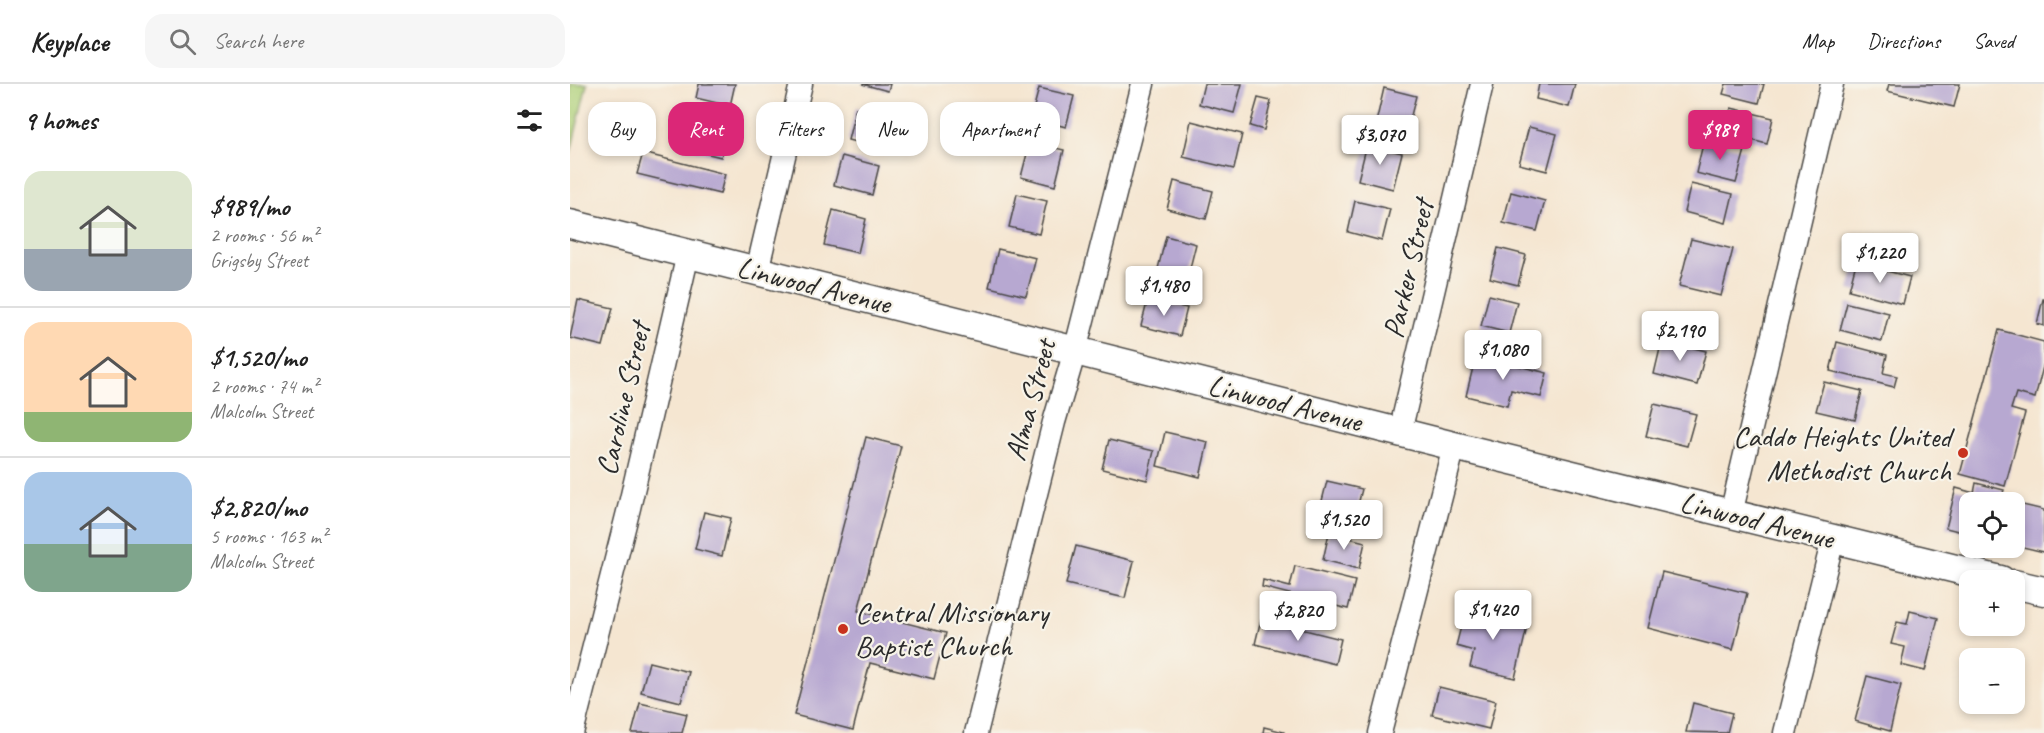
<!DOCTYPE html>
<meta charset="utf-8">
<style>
body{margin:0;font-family:Caveat,sans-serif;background:#f6f6f6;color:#222;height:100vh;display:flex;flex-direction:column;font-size:22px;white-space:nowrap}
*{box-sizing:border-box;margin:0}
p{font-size:20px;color:#767676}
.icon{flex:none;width:33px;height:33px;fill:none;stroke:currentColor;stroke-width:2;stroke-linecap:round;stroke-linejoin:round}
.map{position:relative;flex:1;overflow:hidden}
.details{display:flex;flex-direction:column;background:#fff;width:570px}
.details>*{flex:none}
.guide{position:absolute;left:18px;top:18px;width:570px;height:54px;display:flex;gap:12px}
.fabs{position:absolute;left:1389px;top:408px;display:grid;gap:12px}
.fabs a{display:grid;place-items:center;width:66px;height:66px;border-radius:12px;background:#fff;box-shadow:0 3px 9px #0003;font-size:30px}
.price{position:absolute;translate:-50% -51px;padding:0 14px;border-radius:6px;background:#fff;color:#222;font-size:20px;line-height:39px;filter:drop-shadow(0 2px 3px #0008)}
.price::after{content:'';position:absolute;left:50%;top:36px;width:18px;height:14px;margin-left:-9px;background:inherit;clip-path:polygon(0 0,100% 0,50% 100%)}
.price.on{background:#db2777;color:#fff}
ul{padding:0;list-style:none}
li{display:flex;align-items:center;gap:18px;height:150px;padding:0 24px}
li+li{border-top:2px solid #e0e0e0}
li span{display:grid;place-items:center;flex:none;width:168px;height:120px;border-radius:18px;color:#555}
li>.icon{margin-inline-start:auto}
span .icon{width:72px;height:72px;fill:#fffc;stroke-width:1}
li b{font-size:26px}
h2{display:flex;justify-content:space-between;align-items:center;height:72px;padding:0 24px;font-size:26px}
.pill{padding:0 21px;border-radius:18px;background:#fff;box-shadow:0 3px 9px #0003;font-size:21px;line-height:54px}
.pill.on{background:#db2777;color:#fff}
header{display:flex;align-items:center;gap:36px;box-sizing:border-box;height:84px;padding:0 30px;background:#fff;border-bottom:2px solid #e0e0e0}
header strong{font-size:28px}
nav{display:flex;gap:33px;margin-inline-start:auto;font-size:21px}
.search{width:420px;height:54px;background:#f6f6f6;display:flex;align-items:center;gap:15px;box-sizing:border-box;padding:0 21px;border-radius:18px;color:#767676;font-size:22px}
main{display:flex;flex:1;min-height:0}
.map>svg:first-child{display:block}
.green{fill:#add078;stroke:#6c7e52;stroke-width:1.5}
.building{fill:#b7a8d1}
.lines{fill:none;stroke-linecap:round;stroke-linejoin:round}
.minor-casing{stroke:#494744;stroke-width:25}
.major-casing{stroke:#494744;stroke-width:31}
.minor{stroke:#fff;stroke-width:22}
.major{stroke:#fff;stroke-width:28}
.poi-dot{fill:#c8321e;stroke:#f7f3e8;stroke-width:2}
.labels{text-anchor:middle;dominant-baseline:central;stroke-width:4.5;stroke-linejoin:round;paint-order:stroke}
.street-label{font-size:30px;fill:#2b2b2b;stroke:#f7f3e8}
.poi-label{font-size:30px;fill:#2b2b2b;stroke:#f7f3e8;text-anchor:end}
</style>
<header>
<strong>Keyplace</strong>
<div class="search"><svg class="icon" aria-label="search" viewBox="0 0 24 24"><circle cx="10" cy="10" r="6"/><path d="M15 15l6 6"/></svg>Search here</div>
<nav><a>Map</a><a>Directions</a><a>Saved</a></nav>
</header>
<main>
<section class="details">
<h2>9 homes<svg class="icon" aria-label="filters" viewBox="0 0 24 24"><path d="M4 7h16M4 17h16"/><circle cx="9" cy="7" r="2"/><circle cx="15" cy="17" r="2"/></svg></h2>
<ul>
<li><span style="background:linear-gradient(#dfe7d0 65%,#9aa5b1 0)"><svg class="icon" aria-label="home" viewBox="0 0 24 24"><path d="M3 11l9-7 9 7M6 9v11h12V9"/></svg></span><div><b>$989/mo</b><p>2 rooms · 56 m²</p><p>Grigsby Street</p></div></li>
<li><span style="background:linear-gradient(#ffd9b3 75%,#8fb573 0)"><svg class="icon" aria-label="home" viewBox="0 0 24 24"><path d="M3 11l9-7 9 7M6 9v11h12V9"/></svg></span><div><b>$1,520/mo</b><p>2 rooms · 74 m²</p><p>Malcolm Street</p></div></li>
<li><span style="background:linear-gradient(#a9c7e8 60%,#7fa58c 0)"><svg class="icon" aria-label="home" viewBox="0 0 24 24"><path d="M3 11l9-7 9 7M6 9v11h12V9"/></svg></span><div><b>$2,820/mo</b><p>5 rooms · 163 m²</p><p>Malcolm Street</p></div></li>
</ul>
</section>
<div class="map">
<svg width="1474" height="649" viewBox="0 0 1474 649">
<rect width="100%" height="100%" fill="#f7f3e8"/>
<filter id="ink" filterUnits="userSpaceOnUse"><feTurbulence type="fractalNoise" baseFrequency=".0167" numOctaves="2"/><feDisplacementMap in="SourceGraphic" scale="12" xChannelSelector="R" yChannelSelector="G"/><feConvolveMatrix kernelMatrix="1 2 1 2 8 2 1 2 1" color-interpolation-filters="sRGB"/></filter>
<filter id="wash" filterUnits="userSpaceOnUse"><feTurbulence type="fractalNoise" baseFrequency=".008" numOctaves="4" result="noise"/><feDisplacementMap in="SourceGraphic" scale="24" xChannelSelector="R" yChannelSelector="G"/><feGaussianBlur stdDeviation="1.35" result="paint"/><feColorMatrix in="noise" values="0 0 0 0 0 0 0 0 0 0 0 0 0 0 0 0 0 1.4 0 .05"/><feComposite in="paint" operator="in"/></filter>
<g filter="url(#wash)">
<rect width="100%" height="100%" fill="#f5e6d1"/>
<polygon class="green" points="0,0 17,0 0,71"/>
<g id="blocks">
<g class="building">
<polygon points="129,0 165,0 160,22 126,14"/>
<polygon points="292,0 320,0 318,7"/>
<polygon points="634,0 672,0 664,29 629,20"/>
<polygon points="969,0 1005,0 999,23 966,15"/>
<polygon points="1156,0 1194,0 1189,19 1153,10"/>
<polygon points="1319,0 1390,0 1384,23 1317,7"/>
<polygon points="469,4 504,12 496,43 461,34"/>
<polygon points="814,4 846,12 836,51 805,43"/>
<polygon points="688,14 701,17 694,46 680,42"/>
<polygon points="286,24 316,31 308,64 278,56"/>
<polygon points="1161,24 1203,34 1197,60 1154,49"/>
<polygon points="114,31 159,42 151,73 106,62"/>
<polygon points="621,37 672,50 664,85 613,73"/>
<polygon points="959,43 987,50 977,87 949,80"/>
<polygon points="1134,56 1175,66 1166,99 1126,89"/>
<polygon points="460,58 494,66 485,102 451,93"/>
<polygon points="797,60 832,69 823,105 788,96"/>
<polygon points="73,69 155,90 150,110 67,90"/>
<polygon points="272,72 309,82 302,111 264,101"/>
<polygon points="604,97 643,107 636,135 597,125"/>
<polygon points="1121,100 1163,110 1156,139 1114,128"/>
<polygon points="941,108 975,117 967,147 933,139"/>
<polygon points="447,110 477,117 469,150 439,143"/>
<polygon points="785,117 820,125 812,157 778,148"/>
<polygon points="263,126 296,135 288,169 254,161"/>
<polygon points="596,152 626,160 616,200 586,193"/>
<polygon points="1121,155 1163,165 1151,212 1109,202"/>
<polygon points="928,164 956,171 948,201 920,194"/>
<polygon points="428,165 466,174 456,212 419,203"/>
<polygon points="1286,179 1340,193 1333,220 1279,206"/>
<polygon points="919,211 947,218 939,249 911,242"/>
<polygon points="578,215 617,224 610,252 571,242"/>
<polygon points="1473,215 1474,215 1474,242 1467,240"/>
<polygon points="8,216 43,224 33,262 0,254"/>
<polygon points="1277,219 1319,229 1312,257 1270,246"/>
<polygon points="1429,246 1474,258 1474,279 1465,314 1446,309 1441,325 1455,329 1435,402 1390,390"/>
<polygon points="1092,256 1136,267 1127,301 1084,290"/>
<polygon points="1267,258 1317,271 1313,289 1327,292 1324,303 1260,287"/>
<polygon points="906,271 977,289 971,313 941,306 937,322 896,312"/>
<polygon points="1254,298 1292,307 1285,336 1246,327"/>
<polygon points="1084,320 1126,330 1117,362 1076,352"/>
<polygon points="595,348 638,358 630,393 587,382"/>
<polygon points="296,353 331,362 288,527 376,549 364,595 300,579 283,646 224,631"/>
<polygon points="539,356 584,367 577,396 532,385"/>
<polygon points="757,397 792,405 788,421 804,425 799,446 748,433"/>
<polygon points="1406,399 1434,406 1431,415 1440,418 1400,418 1400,450 1376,444 1386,404 1404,409"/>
<polygon points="1444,419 1474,426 1474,468 1444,461"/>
<polygon points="134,428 161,434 152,472 125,465"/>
<polygon points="759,449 795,458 789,485 753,476"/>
<polygon points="506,462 564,477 555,514 496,500"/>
<polygon points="725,482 785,497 778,525 692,503 693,496 720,503"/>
<polygon points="1092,488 1177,509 1163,566 1078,544"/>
<polygon points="896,523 958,539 945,594 900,583 904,567 886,562"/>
<polygon points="1340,527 1368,534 1355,587 1331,581 1335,563 1321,560 1327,538 1337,540"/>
<polygon points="691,535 771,555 765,580 685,560"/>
<polygon points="79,578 119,588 111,618 71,608"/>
<polygon points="1297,592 1331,601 1320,647 1285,637"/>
<polygon points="869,603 926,617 919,645 862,631"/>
<polygon points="70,619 117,630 112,649 62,649"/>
<polygon points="1123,619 1162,629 1157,649 1116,648"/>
<polygon points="694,643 714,648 714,649 693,649"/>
</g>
</g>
</g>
<g filter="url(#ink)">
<use href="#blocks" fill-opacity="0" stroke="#494744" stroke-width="1.5"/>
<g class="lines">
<defs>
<g id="minor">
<polyline points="187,187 231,0"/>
<polyline points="830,348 912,0"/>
<polyline points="1161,430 1262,0"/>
<polyline points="2,649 59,424 118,170"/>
<polyline points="406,649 484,338 505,267 573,0"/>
<polyline points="810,649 884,362"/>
<polyline points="1215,649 1263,455"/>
</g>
<g id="major">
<polyline points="0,140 884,362 1431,496"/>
<polyline points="1444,500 1474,507"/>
</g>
</defs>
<use href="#minor" class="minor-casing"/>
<use href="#major" class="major-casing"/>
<use href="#minor" class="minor"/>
<use href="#major" class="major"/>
</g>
</g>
<g class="poi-dot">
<circle cx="1393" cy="369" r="6"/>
<circle cx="273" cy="545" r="6"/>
</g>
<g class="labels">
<g class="street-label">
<text transform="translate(838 185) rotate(-77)">Parker Street</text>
<text transform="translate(244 201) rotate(14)">Linwood Avenue</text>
<text transform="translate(53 315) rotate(-77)">Caroline Street</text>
<text transform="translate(460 316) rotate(-75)">Alma Street</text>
<text transform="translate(715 319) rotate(14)">Linwood Avenue</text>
<text transform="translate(1187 436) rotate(14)">Linwood Avenue</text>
</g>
<g class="poi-label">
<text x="1381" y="352">Caddo Heights United<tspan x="1381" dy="34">Methodist Church</tspan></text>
<text x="285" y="528" text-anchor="start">Central Missionary<tspan x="285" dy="34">Baptist Church</tspan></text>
</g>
</g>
</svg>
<div class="fabs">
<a><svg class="icon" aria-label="locate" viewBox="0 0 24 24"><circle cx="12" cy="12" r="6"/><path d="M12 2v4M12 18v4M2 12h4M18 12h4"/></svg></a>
<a>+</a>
<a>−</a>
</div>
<b class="price on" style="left:1150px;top:77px">$989</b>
<b class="price" style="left:810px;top:82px">$3,070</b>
<b class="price" style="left:1310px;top:200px">$1,220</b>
<b class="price" style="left:594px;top:233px">$1,480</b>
<b class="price" style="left:1110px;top:278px">$2,190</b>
<b class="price" style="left:933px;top:297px">$1,080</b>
<b class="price" style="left:774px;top:467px">$1,520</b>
<b class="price" style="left:923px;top:557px">$1,420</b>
<b class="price" style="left:728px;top:558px">$2,820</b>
<div class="guide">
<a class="pill">Buy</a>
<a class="pill on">Rent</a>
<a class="pill">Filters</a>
<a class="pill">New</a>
<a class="pill">Apartment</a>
</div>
</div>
</main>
